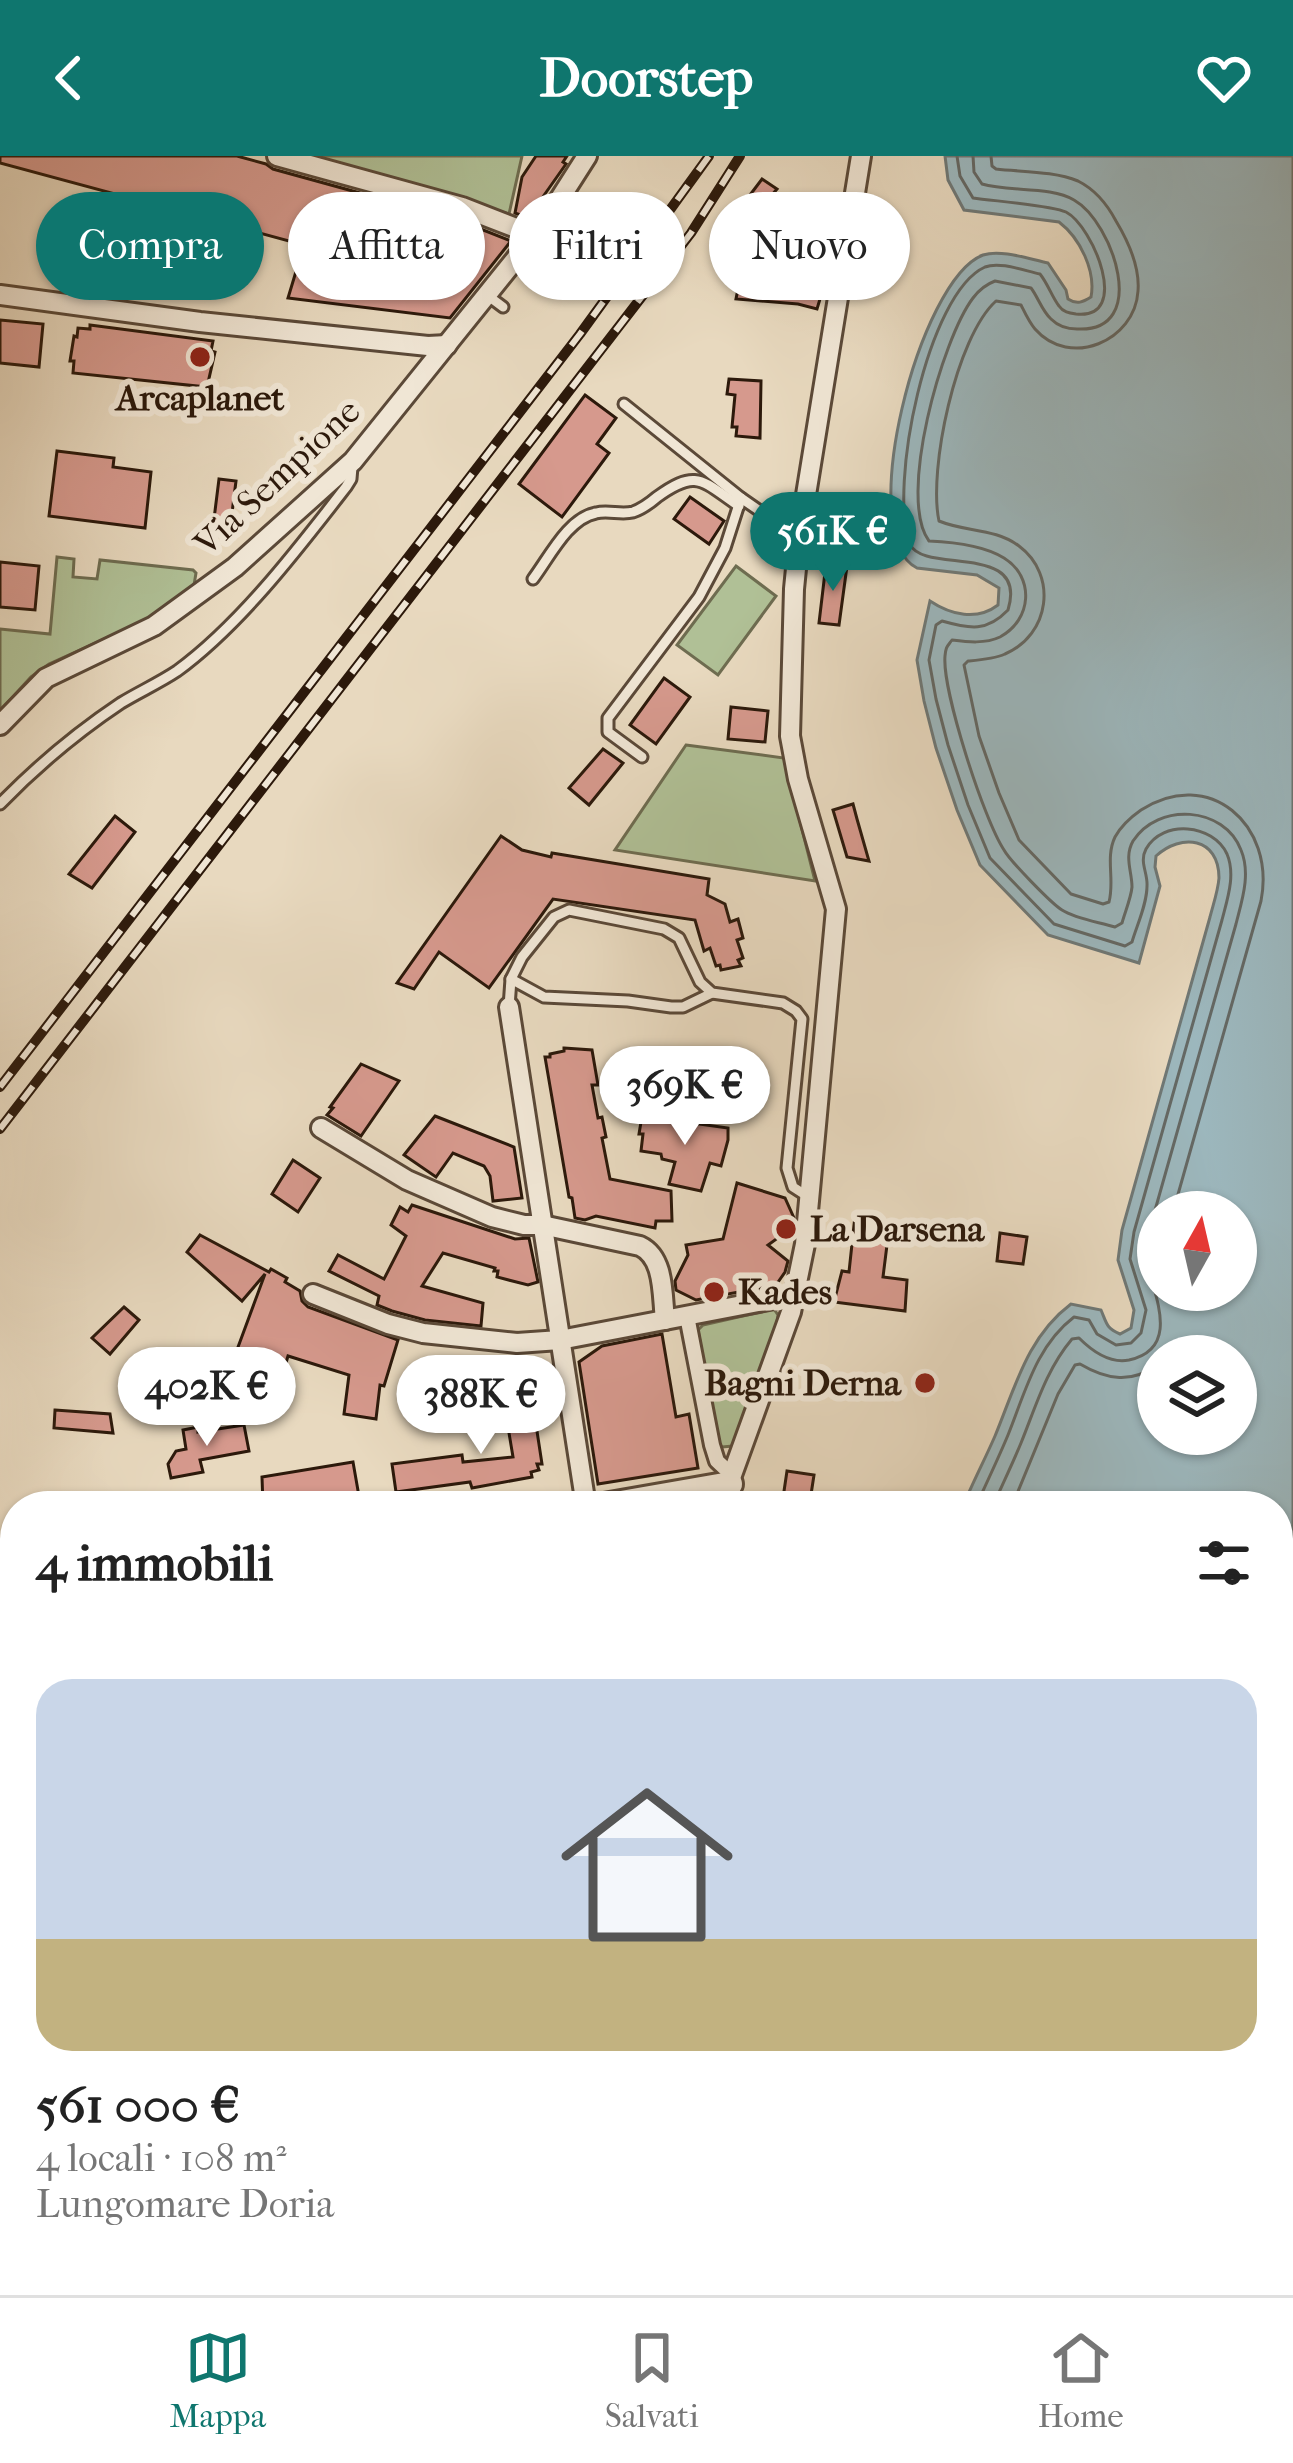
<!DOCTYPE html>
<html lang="it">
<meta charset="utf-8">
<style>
body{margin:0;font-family:"IM FELL French Canon",serif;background:#f2f2f2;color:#222;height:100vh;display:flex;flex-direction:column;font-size:45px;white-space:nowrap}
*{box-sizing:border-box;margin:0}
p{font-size:39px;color:#767676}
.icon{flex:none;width:66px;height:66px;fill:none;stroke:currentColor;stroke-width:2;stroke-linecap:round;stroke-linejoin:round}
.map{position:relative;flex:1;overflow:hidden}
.details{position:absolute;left:0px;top:1335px;width:1293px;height:804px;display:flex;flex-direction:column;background:#fff;border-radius:48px 48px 0 0;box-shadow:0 3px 9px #0004}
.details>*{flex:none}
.hud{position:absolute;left:36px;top:36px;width:1221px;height:108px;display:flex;gap:24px}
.needle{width:78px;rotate:8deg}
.controls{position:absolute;left:1137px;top:1035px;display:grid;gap:24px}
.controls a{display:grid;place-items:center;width:120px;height:120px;border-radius:50%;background:#fff;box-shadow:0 3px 9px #0004;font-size:60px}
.price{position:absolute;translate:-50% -102px;padding:0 27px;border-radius:42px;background:#fff;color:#222;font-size:39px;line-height:78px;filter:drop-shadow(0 3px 6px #0008)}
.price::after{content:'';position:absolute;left:50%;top:72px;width:36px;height:27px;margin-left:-18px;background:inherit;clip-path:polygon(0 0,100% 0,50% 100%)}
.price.current{background:#0f766e;color:#fff}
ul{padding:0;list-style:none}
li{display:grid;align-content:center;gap:24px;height:636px;padding:0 36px}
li+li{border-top:3px solid #e0e0e0}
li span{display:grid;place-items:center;height:372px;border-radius:36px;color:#555}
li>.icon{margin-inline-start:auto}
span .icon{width:216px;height:216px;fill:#fffc;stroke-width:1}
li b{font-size:51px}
h2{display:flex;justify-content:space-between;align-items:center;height:144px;padding:0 36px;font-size:51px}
.pill{padding:0 42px;border-radius:54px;background:#fff;box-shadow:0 3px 9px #0004;font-size:42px;line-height:108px}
.pill.current{background:#0f766e;color:#fff}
header{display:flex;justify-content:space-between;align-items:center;height:156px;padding:0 36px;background:#0f766e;color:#fff;font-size:54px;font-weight:700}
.tabs{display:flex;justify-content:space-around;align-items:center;height:168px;border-top:3px solid #e0e0e0;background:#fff;font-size:33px;color:#767676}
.tabs a{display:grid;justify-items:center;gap:6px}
.tabs .current{color:#0f766e}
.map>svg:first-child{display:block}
.green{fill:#b0c096;stroke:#6e6c50;stroke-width:3}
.water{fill:#9cb7bd;stroke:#6f7876;stroke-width:3;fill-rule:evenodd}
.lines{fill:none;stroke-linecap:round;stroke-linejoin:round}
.shore{stroke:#646864;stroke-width:3}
.building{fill:#d6998d;stroke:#2c190b;stroke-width:3}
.service-casing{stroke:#5b4938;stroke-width:15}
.pedestrian-casing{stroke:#5b4938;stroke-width:20}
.minor-casing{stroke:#5b4938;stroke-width:24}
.tertiary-casing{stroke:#5b4938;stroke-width:30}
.service{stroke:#f0e6d5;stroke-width:9}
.pedestrian{stroke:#f0e6d5;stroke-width:14}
.minor{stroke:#f0e6d5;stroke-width:18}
.tertiary{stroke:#f0e6d5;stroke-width:24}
.rail-casing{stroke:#2c190b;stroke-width:10}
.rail{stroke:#f0e6d5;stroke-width:6;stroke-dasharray:18;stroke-linecap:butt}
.poi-dot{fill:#8f2418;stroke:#f0e6d5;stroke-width:4.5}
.labels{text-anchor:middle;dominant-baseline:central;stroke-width:12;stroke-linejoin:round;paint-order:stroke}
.poi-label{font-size:36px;font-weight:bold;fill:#2c190b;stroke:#f0e6d5;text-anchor:start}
.street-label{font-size:36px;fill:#2c190b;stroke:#f0e6d5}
</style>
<header><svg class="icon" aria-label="back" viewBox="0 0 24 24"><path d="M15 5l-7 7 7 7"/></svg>Doorstep<svg class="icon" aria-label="heart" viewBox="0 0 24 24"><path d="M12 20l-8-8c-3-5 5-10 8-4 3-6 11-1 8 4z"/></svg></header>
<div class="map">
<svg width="1293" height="2139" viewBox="0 0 1293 2139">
<rect width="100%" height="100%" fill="#e8d9bf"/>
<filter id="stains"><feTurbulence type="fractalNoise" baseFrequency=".00167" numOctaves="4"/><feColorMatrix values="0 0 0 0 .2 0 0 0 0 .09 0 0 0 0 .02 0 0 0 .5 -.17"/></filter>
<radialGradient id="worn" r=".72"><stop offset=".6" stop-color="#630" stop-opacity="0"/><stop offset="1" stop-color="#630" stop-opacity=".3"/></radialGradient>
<g class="green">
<polygon points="303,0 522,0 509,58"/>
<polygon points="57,401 74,403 73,421 97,423 100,404 193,414 196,417 194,429 146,464 49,508 31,521 0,555 0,473 50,478"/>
<polygon points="736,410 776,440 718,519 677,489"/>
<polygon points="686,589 784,602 815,725 615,694"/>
<polygon points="774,1153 778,1159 777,1166 737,1285 733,1290 722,1291 718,1287 698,1174 703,1169"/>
</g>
<path class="water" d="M945,0H1293V2139H841L848,2124H1278V1350H963C973,1326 985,1303 995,1280C1015,1232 1027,1181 1071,1148L1101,1154C1107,1168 1106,1172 1120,1178L1131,1172L1134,1154L1118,1104L1122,1074L1210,761C1213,749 1218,735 1219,722C1219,681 1181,677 1156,700L1155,711L1160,730L1139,807L1048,779L980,709L957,654L936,592L924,545L917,504L930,445C951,459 977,465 998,449L999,432L977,419L917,412C853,380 919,123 983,99C1001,93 1029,103 1048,107L1066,134L1068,143C1077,149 1083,146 1091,141C1096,115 1080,82 1059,66L964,54L948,24ZM1158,1056H1236V1134H1158ZM1158,1200H1236V1278H1158Z"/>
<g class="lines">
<g class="shore">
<path d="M957,0L960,20L973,42C993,45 1051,49 1066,56C1093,70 1132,164 1076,158C1069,157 1063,156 1059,150C1052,141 1048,128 1040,118C1025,115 1000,105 985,111C927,137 888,332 910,388C923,419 1029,385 1008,454C987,476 970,473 942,465L936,469L929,504L936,543L948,589L968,649L990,702L1054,768L1125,790L1132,786C1137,769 1147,748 1147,730C1148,717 1139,706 1146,693C1163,663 1213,668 1227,698C1236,719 1227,744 1222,764L1134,1076L1130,1103L1146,1154L1141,1177L1131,1187L1116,1189L1097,1178L1089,1164L1074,1161C1036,1190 1025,1237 1008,1279C998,1303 987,1326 976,1350"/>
<path d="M973,0L974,16L982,28C1009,36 1051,30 1074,44C1113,66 1151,177 1077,173C1067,173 1058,170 1051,163C1042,155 1038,141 1031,132L995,125C987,128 979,134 973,142C942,183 897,342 929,385C953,386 983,389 1004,402C1035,421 1032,464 1000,481C985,488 968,486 952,484C947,491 946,490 945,500C942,534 984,664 1004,694C1010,705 1052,748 1062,754C1076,763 1099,766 1115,771L1122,767C1125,756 1131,742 1132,731C1132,715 1124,701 1133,685C1158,646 1224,650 1241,694C1251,718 1242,744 1236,768L1148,1079C1147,1085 1146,1092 1146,1098C1147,1127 1187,1191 1129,1204C1109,1208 1092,1195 1079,1182L1072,1183C1046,1214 1036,1250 1021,1287C1012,1309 1002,1329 993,1350"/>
<path d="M991,0L992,10L996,13C1021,16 1054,15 1078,25C1096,34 1107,48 1116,65C1128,85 1140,111 1138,135C1135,185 1070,213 1035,173C1029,166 1025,157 1021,149L996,145C956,181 928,314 939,365C965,376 995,372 1019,390C1058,419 1050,479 1005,498C994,503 980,504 968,505L964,509L979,580L999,637L1019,684L1071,738L1103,748L1109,746C1115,724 1105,702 1115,681C1121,670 1131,661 1141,654C1209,610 1276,669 1261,745L1173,1056"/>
<path d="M1012,1350L1058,1238L1075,1209L1080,1208C1107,1224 1132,1228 1158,1208"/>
</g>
</g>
<g class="building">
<polygon points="0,0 237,0 266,8 273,13 458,64 511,85 450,162 288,142 304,89 0,7"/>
<polygon points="536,0 567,0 563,6 566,8 528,62 515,57 522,21"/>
<polygon points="762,23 777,33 771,40 786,50 760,88 749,81 756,49 747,43"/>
<polygon points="868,89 895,94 888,127 861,122"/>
<polygon points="742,113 790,118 789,123 823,133 817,153 798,148 736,143"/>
<polygon points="0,164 43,168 39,211 0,207"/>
<polygon points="90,169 213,185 211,195 215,196 207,231 73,217 74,205 70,205 74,180 77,181 78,172 90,173"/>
<polygon points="729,223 761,225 760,282 736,280 737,271 732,271 735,239 727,238"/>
<polygon points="585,239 616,262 597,288 609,297 562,361 519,328"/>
<polygon points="57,295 114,302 113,311 151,316 145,372 49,360"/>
<polygon points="219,323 236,325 230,373 213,371"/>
<polygon points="690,341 724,365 709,388 674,363"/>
<polygon points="0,406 39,410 35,454 0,451"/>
<polygon points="826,408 847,410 839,469 819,467"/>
<polygon points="664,522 690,541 656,588 630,569"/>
<polygon points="731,551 768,555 765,586 728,583"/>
<polygon points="603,593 623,607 589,649 569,632"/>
<polygon points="853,648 857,663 869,705 847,701 833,654"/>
<polygon points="115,660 135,676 92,732 69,718"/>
<polygon points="501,680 522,694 551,701 552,697 709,723 707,739 725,748 730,766 738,763 743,782 737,784 743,802 738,804 741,810 721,814 720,809 716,810 710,792 704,795 695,764 553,743 489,832 439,796 414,833 397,827"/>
<polygon points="564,892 592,894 598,929 592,929 598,962 602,961 606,981 602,982 610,1023 671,1035 672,1065 656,1065 655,1072 596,1060 585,1064 575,1062 572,1042 569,1041 545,901 550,901 550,898 564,895"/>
<polygon points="361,908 399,925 361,980 327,959 333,952 330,951"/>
<polygon points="686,911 732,913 730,945 686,944 690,926 685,926"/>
<polygon points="435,960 514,991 522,1042 493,1045 490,1020 484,1010 453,997 436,1021 404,999"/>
<polygon points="642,960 728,972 728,984 721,1010 710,1007 701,1035 669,1028 675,1006 662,1003 661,998 641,995 643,978 639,978"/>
<polygon points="293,1004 320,1022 298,1056 272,1038"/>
<polygon points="737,1027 785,1042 794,1062 793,1071 768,1089 788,1105 785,1116 776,1129 696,1144 676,1134 675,1125 688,1099 686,1089 723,1083"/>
<polygon points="412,1049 515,1083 529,1082 538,1126 528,1129 497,1121 498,1115 494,1115 495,1112 443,1097 422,1130 483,1147 481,1170 425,1164 392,1155 377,1149 379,1140 329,1115 338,1099 384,1123 406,1080 391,1069 400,1051 408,1056"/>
<polygon points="855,1060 890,1065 883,1121 907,1124 905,1155 834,1146 842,1115 849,1116"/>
<polygon points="1000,1077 1027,1081 1023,1108 997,1105"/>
<polygon points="200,1079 269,1116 271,1113 287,1122 285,1126 300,1135 302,1145 308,1151 398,1184 384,1230 380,1229 376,1263 344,1258 349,1219 288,1200 280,1227 231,1210 265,1118 242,1145 187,1096"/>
<polygon points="124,1151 139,1164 110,1198 92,1182"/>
<polygon points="662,1178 676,1261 689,1258 698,1312 598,1328 579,1206 602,1190"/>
<polygon points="182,1193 230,1209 222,1232 165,1214"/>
<polygon points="531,1236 542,1308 537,1308 539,1314 531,1316 532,1321 472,1332 470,1326 396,1336 392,1308 462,1299 463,1306 513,1301 503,1241"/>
<polygon points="55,1254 110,1258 113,1277 54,1272"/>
<polygon points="244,1269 249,1295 200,1304 203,1316 171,1322 168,1308 176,1295 186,1293 183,1274 198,1271 198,1276"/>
<polygon points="353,1306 360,1346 337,1350 263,1350 262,1321"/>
<polygon points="787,1315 814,1319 810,1345 783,1342"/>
<polygon points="15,1552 15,1643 5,1644 0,1604 0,1554"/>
<polygon points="0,1964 15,2000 15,2066 0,2072"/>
<polygon points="144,2124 202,2124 208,2139 149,2139"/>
<polygon points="298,2124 426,2124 426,2125 390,2139 262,2139"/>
</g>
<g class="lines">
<defs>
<g id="service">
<polyline points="487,139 503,151"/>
<polyline points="624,248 741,342 799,382"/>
<path d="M533,423C549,402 568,362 596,357C608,354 621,359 633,356C642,353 650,347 657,341C697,312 702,325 739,350"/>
<polyline points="642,601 608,576 608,562 699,441 725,392 741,342"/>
<path d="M0,648C37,610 76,577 121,547C139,536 159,527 177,515C240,469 298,393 346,331L351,323L352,311"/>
<polyline points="511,823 544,841 628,845 671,851 683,851 712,837"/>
<polyline points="509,851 511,823 522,801 554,761 569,754 664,773 679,782 700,826 712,837 783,847 796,855 802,863 787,1012 793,1031 807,1040"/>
<polyline points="49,2124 54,2139"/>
<polyline points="121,2124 127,2139"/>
</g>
<polyline id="pedestrian" points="687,1160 712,1289 717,1305 732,1319"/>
<g id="minor">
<polyline points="277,0 462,51 534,79"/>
<polyline points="0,139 200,166 428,190 447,189"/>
<polyline points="0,569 46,522 154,470 235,411 353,305 543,69 587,0"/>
<polyline points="509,851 586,1350"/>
<path d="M321,972L407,1024L492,1061L524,1069H542L640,1090C665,1102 662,1139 665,1164"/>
<polyline points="313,1138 388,1168 423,1177 517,1187 560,1184 795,1139"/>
<polyline points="732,1350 730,1328 732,1319 791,1156 805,1088 836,753 798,623 790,580 794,433 799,382 861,0"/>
<polyline points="0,1724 15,1729"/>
<polyline points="0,1914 15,1908"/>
<polyline points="217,2124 223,2139"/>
<polyline points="573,2124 578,2139"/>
<polyline points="437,2139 476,2124"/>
<polyline points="603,2139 609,2124"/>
</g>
<g id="tertiary">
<polyline points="604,1350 730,1328"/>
<polyline points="0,1448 15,1445"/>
</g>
</defs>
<use href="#service" class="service-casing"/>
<use href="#pedestrian" class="pedestrian-casing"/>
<use href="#minor" class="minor-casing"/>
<use href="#tertiary" class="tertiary-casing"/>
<use href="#service" class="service"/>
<use href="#pedestrian" class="pedestrian"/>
<use href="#minor" class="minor"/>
<use href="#tertiary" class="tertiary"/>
<defs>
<g id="rail">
<polyline points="0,931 580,178 709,0"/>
<polyline points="0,973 691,77 740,0"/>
</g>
</defs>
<use href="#rail" class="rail-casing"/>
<use href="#rail" class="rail"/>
</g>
<g class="poi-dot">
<circle cx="200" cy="201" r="12"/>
<circle cx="786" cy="1073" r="12"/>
<circle cx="714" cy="1136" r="12"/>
<circle cx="925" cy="1227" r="12"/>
</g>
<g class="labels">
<g class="poi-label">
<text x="200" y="242" text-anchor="middle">Arcaplanet</text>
<text x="810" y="1073">La Darsena</text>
<text x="738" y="1136">Kades</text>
<text x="901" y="1227" text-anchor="end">Bagni Derna</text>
</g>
<g class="street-label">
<text transform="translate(277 321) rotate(-43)">Via Sempione</text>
</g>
</g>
<rect width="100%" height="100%" filter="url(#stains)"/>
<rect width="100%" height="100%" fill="url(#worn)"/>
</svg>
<div class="controls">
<a><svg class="needle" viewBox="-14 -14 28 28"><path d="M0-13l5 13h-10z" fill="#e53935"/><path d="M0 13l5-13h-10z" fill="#767676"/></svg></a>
<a><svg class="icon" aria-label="layers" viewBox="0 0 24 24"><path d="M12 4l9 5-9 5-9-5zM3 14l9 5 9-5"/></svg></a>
</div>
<b class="price current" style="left:833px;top:438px">561K €</b>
<b class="price" style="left:685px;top:992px">369K €</b>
<b class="price" style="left:207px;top:1293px">402K €</b>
<b class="price" style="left:481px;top:1301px">388K €</b>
<div class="hud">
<a class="pill current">Compra</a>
<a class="pill">Affitta</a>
<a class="pill">Filtri</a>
<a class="pill">Nuovo</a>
</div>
<section class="details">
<h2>4 immobili<svg class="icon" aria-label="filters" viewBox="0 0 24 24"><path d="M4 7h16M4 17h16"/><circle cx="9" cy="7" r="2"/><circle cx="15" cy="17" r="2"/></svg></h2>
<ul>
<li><span style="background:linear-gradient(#c9d6e8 70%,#c2b280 0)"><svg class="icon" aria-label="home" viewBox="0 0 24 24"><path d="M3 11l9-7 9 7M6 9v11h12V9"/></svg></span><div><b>561 000 €</b><p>4 locali · 108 m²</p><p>Lungomare Doria</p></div></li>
</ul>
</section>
</div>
<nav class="tabs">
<a class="current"><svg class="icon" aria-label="map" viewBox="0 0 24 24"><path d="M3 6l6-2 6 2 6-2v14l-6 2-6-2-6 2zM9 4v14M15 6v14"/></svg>Mappa</a>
<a><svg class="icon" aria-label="saved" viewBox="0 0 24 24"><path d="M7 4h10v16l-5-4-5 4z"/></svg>Salvati</a>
<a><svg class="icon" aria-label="home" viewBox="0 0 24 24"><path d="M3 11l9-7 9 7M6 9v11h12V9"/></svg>Home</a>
</nav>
